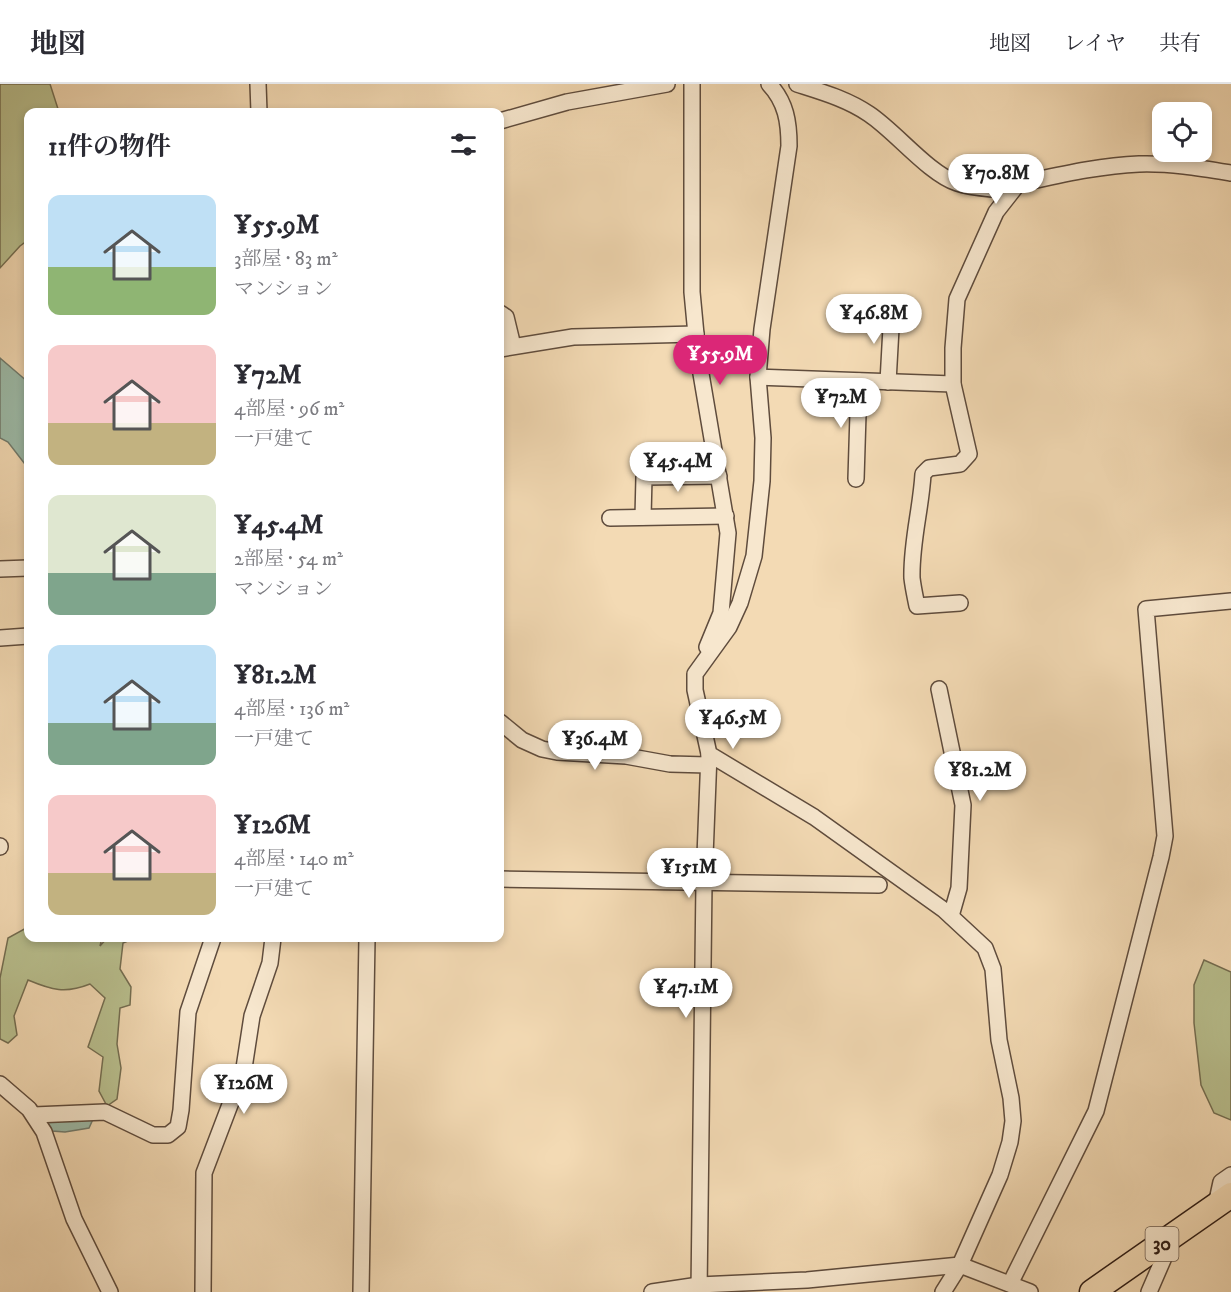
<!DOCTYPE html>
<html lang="ja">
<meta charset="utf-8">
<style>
body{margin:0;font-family:"IM FELL DW Pica","Noto Serif JP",serif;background:#f7f7f7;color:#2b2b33;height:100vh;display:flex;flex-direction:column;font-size:22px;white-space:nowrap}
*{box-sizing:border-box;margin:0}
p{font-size:20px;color:#7c7c81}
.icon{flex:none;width:33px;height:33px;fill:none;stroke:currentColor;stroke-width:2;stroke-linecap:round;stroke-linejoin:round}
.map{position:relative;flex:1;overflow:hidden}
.side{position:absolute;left:24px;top:24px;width:480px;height:834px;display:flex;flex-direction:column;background:#fff;border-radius:12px;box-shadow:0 3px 9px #0003}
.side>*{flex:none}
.fabs{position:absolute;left:1152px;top:18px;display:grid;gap:12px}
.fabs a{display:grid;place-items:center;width:60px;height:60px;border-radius:12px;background:#fff;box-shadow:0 3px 9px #0003;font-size:30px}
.price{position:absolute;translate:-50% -51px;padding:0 14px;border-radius:21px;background:#fff;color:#222;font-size:20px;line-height:39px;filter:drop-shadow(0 2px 3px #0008)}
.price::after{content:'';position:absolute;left:50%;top:36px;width:18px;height:14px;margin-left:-9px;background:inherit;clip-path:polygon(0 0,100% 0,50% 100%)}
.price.selected{background:#db2777;color:#fff}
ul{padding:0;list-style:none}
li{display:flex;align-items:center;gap:18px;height:150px;padding:0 24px}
li span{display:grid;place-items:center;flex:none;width:168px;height:120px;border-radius:12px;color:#555}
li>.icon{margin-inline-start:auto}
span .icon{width:72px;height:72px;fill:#fffc;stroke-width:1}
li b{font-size:26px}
h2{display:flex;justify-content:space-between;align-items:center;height:72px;padding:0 24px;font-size:26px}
header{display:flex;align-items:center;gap:36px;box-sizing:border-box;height:84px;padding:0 30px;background:#fff;border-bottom:2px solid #e1e1e2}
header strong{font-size:28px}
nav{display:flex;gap:33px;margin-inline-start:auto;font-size:21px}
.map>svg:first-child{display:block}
.green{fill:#b9c08f;stroke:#746e52;stroke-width:1.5}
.water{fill:#9cbba9;stroke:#707b6e;stroke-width:1.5}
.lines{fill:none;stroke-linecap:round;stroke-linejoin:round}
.minor-casing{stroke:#5f4c3d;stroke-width:18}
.primary-casing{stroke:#2e1c15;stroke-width:27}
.minor{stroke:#f7e7ce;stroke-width:15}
.primary{stroke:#f3dab4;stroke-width:24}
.labels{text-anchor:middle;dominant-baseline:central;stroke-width:5;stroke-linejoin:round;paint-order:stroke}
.shield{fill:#f7e7ce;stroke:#6a594c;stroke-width:1.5}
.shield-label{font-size:20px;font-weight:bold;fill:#2e1c15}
</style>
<header>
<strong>地図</strong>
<nav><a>地図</a><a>レイヤ</a><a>共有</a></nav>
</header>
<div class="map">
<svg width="1231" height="1208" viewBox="0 0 1231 1208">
<rect width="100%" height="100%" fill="#f3dab4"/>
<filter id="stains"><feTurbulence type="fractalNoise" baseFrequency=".00333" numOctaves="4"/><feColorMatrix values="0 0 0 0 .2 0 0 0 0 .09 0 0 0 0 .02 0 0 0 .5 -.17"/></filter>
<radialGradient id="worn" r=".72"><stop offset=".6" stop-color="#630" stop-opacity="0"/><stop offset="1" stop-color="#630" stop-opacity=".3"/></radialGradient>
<g class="green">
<polygon points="0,0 50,0 59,28 28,28 28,156 20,162 0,184"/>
<path d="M28,843V854H102L100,862L107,854H135L123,859L120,885L131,903L130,921L120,924L117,960L121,984L117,1015L107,1022L99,1007L103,973L88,963L105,914L90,900C65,910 52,906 28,896L14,932L17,951L8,959L0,955V894L8,854Z"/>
<polygon points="1204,876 1231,888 1231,1036 1214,1029 1201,1001 1194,939 1194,901"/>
</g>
<g class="water">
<polygon points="0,274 28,298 28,384 8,358 0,354"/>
<polygon points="94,1033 89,1044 65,1048 52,1047 46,1036"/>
</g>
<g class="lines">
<defs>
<g id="minor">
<polyline points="258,0 259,28"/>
<polyline points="692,0 692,208 698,272 728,449 721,529 707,563"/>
<path d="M769,0C786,18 789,38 789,62L762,245L758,293L763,354L762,397L754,472L740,519L729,543L695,590V606L709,670L814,733L944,826L985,864L993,885L999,956L1011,1014L1013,1037L1010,1058L1000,1091L960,1181L943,1208"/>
<path d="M797,0C822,8 847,15 869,30C896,48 928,89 957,99C968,103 981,104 993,105C1041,96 1090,82 1139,80C1170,79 1200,84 1231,89"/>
<polyline points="500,37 567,18 667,0"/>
<polyline points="500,229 506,233 513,262"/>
<polyline points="500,265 573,253 696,250"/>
<polyline points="758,293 953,300"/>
<polyline points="888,298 892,226"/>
<polyline points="856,395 859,297"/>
<polyline points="643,433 644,393 719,392"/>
<polyline points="610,434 726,432"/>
<polyline points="0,485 28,484"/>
<path d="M960,519L917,522C915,512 913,503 912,494C911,459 921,425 923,390L929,384L960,380L969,370L953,300V264L957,215L996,128L1018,100"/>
<polyline points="0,554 28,552"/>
<polyline points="939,605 963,721 959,804 951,832"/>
<polyline points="500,638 522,656 542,665 557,668 626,672 670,680 708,681"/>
<polyline points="0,762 0,763"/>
<polyline points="500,795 879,801"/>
<polyline points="0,1000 29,1025 44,1048 74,1135 110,1208"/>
<polyline points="34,1031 105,1028 153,1051 168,1051 178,1043 181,1026 188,928 213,854"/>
<polyline points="1216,1121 1221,1098 1231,1091"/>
<polyline points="1010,1200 1096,1027 1161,773 1165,752 1146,525 1231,517"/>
<polyline points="203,1208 204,1089 244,984 252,932 270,879 273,854"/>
<polyline points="361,1208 367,854"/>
<polyline points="652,1208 699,1201 807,1196 960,1181 1030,1208"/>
<polyline points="699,1208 704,798 709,670"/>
<polyline points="1149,1208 1172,1155"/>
</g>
<polyline id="primary" points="1092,1208 1231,1111"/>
</defs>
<use href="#minor" class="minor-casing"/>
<use href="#primary" class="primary-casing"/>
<use href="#minor" class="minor"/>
<use href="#primary" class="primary"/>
</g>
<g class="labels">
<rect class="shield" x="1145.5" y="1143" width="33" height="34" rx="4.5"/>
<g class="shield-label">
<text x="1162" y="1160">30</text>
</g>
</g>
<rect width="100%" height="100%" filter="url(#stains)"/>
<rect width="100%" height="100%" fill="url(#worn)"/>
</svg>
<div class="fabs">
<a><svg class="icon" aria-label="locate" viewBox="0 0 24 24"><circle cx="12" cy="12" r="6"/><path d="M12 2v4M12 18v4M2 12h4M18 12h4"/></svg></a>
</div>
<b class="price" style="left:996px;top:121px">¥70.8M</b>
<b class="price" style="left:874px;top:261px">¥46.8M</b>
<b class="price selected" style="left:720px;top:302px">¥55.9M</b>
<b class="price" style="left:841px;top:345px">¥72M</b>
<b class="price" style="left:678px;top:409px">¥45.4M</b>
<b class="price" style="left:733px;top:666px">¥46.5M</b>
<b class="price" style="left:595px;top:687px">¥36.4M</b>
<b class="price" style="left:980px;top:718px">¥81.2M</b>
<b class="price" style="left:689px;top:815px">¥151M</b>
<b class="price" style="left:686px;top:935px">¥47.1M</b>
<b class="price" style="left:244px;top:1031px">¥126M</b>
<section class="side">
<h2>11件の物件<svg class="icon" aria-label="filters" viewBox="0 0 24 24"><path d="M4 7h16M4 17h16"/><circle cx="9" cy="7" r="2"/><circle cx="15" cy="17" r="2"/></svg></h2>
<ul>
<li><span style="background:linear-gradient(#bfe0f5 60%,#8fb573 0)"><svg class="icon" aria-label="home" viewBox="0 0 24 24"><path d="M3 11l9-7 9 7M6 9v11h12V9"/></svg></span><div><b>¥55.9M</b><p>3部屋 · 83 m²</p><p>マンション</p></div></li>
<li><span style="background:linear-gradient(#f6c9c9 65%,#c2b280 0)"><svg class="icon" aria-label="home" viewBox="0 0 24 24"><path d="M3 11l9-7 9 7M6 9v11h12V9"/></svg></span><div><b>¥72M</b><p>4部屋 · 96 m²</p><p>一戸建て</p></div></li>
<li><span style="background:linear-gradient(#dfe7d0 65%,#7fa58c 0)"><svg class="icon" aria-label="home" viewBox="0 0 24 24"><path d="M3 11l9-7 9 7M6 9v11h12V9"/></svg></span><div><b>¥45.4M</b><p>2部屋 · 54 m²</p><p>マンション</p></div></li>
<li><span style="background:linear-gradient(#bfe0f5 65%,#7fa58c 0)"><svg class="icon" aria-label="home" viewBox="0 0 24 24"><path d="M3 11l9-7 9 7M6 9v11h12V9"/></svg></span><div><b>¥81.2M</b><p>4部屋 · 136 m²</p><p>一戸建て</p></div></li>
<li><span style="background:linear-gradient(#f6c9c9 65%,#c2b280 0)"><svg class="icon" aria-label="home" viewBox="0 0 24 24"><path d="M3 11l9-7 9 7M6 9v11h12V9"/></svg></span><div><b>¥126M</b><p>4部屋 · 140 m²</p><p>一戸建て</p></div></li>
</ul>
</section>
</div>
